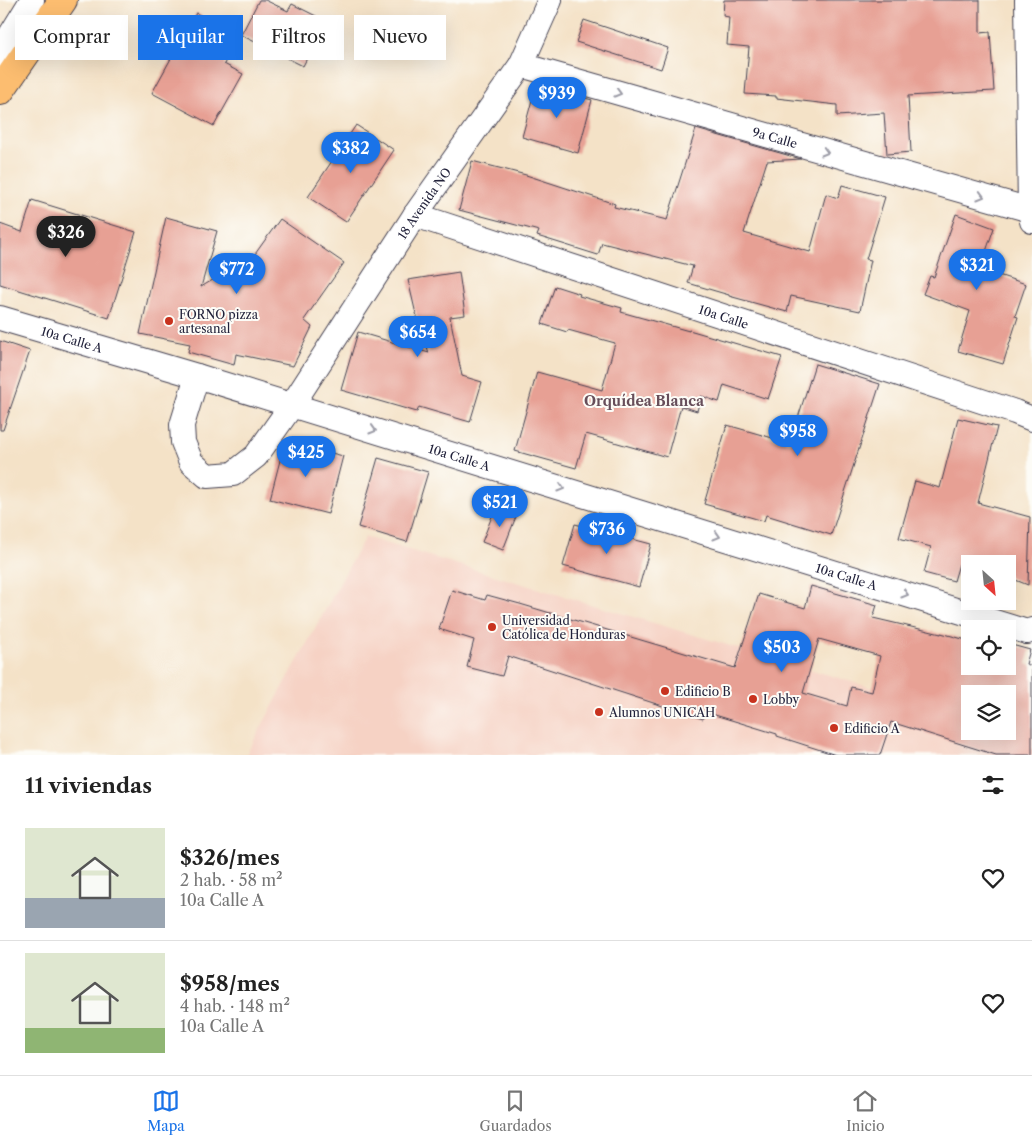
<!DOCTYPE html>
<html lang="es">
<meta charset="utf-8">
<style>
body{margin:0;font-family:"Libre Caslon Text",serif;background:#f6f6f6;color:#222;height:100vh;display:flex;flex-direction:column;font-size:19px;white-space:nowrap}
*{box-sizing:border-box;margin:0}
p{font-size:16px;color:#767676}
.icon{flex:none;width:28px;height:28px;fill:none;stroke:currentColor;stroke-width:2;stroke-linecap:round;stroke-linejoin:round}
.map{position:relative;height:755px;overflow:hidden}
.details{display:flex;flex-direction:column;background:#fff;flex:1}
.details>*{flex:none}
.top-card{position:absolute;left:15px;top:15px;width:500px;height:45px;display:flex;gap:10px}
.needle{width:32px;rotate:153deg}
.fabs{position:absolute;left:961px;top:555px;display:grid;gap:10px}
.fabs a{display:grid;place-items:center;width:55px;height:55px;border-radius:0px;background:#fff;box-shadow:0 5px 20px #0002;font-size:25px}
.price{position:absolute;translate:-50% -42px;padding:0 11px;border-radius:18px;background:#1a73e8;color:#fff;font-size:16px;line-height:32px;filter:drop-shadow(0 1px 2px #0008)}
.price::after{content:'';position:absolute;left:50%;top:30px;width:15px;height:11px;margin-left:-8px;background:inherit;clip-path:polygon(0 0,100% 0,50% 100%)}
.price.current{background:#222;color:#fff}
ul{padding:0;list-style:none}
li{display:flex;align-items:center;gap:15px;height:125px;padding:0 25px}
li+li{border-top:1px solid #e0e0e0}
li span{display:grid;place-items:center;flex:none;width:140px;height:100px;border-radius:0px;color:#555}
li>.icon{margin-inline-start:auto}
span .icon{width:60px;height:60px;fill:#fffc;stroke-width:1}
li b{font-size:21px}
h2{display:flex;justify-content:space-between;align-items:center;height:60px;padding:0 25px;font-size:21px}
.tag{padding:0 18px;border-radius:0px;background:#fff;box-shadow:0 5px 20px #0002;font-size:18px;line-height:45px}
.tag.current{background:#1a73e8;color:#fff}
.dock{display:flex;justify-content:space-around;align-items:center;height:70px;border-top:1px solid #e0e0e0;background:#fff;font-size:14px;color:#767676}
.dock a{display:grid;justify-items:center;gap:2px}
.dock .current{color:#1a73e8}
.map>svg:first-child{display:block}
.built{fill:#f6d2c4}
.building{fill:#e7a094;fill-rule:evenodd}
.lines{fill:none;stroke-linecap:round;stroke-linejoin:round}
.minor-casing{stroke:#423f50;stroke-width:26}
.highway-casing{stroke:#423f50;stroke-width:30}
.minor{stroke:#fff;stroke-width:24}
.highway{stroke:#fcbd6f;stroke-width:28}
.oneway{stroke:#9c9ca7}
.poi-dot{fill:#c8321e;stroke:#fdfcf7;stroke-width:2}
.labels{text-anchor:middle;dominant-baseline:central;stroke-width:4;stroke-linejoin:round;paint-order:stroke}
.street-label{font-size:12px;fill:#22223b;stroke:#fdfcf7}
.poi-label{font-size:12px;fill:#22223b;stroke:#fdfcf7;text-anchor:start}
.neighbourhood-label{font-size:14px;font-weight:bold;fill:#674e5a;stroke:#fdfcf7}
</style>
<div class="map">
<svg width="1032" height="755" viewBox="0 0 1032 755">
<rect width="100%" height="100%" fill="#fdfcf7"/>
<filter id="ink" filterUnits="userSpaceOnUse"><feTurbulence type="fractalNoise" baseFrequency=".02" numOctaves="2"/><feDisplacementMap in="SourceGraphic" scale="10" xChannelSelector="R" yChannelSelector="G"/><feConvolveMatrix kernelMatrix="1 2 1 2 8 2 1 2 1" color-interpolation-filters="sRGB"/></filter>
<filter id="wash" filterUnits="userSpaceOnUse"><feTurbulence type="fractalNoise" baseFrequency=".0096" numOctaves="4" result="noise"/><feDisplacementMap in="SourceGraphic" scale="20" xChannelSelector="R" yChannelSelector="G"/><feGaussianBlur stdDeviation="1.12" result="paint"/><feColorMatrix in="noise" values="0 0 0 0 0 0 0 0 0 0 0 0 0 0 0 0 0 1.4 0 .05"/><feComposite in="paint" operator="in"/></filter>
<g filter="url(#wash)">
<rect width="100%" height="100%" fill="#f4e2c7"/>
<polygon class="built" points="365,537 970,717 970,731 1008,731 1008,728 1032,735 1032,755 246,755"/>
<g id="blocks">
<g class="building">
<polygon points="259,0 265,0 288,11 292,4 326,21 303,66 241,35"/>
<polygon points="724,0 980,0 980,33 990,32 994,91 908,96 911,152 887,154 884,113 837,116 837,105 776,98 776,96 745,94 749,47 727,45 729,17 723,16"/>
<polygon points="196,13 239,36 224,64 243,74 214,126 152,93"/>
<polygon points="584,20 668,48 661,69 576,42"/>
<polygon points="536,85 592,100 578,153 522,137"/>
<polygon points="356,125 394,150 346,222 308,197"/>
<polygon points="696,129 801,159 767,161 744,233 810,252 826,194 838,198 842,185 885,197 866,259 871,260 860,311 791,296 787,312 729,296 729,295 688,283 693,266 602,243 598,255 537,236 539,231 459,210 472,161 526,175 615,204 614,207 667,220"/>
<polygon points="32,200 136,232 109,318 0,284 0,224 22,232"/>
<polygon points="956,214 994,228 980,269 1026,284 1015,316 1018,317 1003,364 958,351 970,311 923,294 930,276 934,277"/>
<polygon points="166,217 217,231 201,287 236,266 243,271 280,219 344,263 304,320 312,327 293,366 236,354 234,365 188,352 190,344 140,334"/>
<polygon points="459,272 465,315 450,317 462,376 482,382 470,422 419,407 417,412 341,390 358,332 429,353 415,310 408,280"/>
<polygon points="555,286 580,294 579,296 622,308 621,312 689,331 689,330 782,357 768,399 724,385 719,402 701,396 697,411 681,406 667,457 586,434 576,468 515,451 537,372 602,390 615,343 568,330 567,332 542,324"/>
<polygon points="0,341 30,351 3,430 0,430"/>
<polygon points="815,364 880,384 831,535 766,515 764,521 704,504 727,425 790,443"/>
<polygon points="958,418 997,427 978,503 1030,517 1028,585 1008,577 1008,564 959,564 954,581 924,573 931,547 899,538 915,481 940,488"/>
<polygon points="285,441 343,456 328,514 270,499"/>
<polygon points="378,458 428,472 407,542 358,527"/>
<polygon points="496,506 517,514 503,550 482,542"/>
<polygon points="575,524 651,544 639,587 563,566"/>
<path d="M811,586L877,605L873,618L941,634V633L970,641V666H1008V644L1030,650L1026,664L1032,666V755H996L891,722L880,755H836L777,736V734L705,712L703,719L508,656L502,676L467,667L474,640L439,629L452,590L485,600L487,595L520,604L735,668L759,594L805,608ZM819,639L880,656L872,692L851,687L847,706L803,693ZM970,694H1008V731H970Z"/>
</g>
</g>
</g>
<g filter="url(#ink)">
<use href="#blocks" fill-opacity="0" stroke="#423f50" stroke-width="1"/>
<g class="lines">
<defs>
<g id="minor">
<polyline points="1027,0 1030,210 1032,221"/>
<path id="s1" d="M521,65L1030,210"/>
<polyline points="5,84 0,67 2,49 32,0"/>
<path id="s2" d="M415,215L1015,412L1032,419"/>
<path id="s3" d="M0,318L197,376L1027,632L1032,630"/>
<path id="s4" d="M197,376L182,425L183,442L191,462L207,476L233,474L256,456L292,405L415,215L521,65L550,0"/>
</g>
<polyline id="highway" points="0,91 63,0"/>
</defs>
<use href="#minor" class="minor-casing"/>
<use href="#highway" class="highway-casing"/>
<use href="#minor" class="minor"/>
<use href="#highway" class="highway"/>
</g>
<defs><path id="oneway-chevron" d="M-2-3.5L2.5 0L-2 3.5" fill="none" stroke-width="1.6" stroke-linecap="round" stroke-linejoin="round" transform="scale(1.25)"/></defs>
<g class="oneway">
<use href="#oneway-chevron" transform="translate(618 93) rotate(16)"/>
<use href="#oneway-chevron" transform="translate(825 152) rotate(16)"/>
<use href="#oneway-chevron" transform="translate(981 196) rotate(16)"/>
<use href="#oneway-chevron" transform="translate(373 430) rotate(17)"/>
<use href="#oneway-chevron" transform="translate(561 488) rotate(17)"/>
<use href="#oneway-chevron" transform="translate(717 536) rotate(17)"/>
<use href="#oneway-chevron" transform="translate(905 594) rotate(17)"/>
</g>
</g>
<g class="poi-dot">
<circle cx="169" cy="321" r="5"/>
<circle cx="492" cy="627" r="5"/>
<circle cx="665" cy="691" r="5"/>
<circle cx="753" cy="699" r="5"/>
<circle cx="599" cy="712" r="5"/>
<circle cx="834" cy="728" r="5"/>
</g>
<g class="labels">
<g class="street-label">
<text stroke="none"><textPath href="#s1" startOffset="264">9a Calle</textPath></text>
<text stroke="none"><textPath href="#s4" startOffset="470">18 Avenida NO</textPath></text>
<text stroke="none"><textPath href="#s2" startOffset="325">10a Calle</textPath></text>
<text stroke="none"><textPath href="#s3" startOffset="75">10a Calle A</textPath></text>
<text stroke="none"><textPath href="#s3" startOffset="480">10a Calle A</textPath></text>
<text stroke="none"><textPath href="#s3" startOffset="885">10a Calle A</textPath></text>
</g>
<g class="poi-label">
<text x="179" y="314">FORNO pizza<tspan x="179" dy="14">artesanal</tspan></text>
<text x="502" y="620">Universidad<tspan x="502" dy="14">Católica de Honduras</tspan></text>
<text x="675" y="691">Edificio B</text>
<text x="763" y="699">Lobby</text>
<text x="609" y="712">Alumnos UNICAH</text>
<text x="844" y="728">Edificio A</text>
</g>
<g class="neighbourhood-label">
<text x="644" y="401">Orquídea Blanca</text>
</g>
</g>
</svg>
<div class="fabs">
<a><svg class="needle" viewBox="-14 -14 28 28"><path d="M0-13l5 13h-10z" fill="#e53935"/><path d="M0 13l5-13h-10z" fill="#767676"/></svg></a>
<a><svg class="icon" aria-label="locate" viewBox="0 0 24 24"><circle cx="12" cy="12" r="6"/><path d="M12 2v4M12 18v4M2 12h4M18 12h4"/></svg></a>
<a><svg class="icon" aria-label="layers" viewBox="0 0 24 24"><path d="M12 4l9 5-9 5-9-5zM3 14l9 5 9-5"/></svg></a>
</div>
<b class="price" style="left:557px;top:119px">$939</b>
<b class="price" style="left:351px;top:174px">$382</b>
<b class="price current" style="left:66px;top:258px">$326</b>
<b class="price" style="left:977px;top:291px">$321</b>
<b class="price" style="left:237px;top:295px">$772</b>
<b class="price" style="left:418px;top:358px">$654</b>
<b class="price" style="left:798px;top:457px">$958</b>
<b class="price" style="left:306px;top:478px">$425</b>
<b class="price" style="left:500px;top:528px">$521</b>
<b class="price" style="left:607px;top:555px">$736</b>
<b class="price" style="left:782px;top:673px">$503</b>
<div class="top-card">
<a class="tag">Comprar</a>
<a class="tag current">Alquilar</a>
<a class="tag">Filtros</a>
<a class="tag">Nuevo</a>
</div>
</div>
<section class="details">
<h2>11 viviendas<svg class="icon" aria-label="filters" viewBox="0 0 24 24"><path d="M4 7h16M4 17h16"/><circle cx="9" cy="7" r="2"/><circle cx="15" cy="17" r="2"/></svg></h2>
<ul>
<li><span style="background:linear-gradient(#dfe7d0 70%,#9aa5b1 0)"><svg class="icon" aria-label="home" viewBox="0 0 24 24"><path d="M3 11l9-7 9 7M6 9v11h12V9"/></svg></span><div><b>$326/mes</b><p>2 hab. · 58 m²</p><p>10a Calle A</p></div><svg class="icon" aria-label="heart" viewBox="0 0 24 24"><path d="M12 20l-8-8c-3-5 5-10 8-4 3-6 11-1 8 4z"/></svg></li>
<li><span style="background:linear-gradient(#dfe7d0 75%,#8fb573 0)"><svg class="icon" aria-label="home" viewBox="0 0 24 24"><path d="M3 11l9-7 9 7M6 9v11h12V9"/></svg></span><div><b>$958/mes</b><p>4 hab. · 148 m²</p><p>10a Calle A</p></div><svg class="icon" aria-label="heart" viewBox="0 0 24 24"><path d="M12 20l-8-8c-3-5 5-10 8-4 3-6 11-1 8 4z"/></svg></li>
</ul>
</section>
<nav class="dock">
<a class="current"><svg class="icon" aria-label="map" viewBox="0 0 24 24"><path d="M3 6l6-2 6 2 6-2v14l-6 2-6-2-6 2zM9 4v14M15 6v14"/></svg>Mapa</a>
<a><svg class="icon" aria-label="saved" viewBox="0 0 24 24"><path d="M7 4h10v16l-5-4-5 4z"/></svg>Guardados</a>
<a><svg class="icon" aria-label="home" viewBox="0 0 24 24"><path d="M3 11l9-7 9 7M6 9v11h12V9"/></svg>Inicio</a>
</nav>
